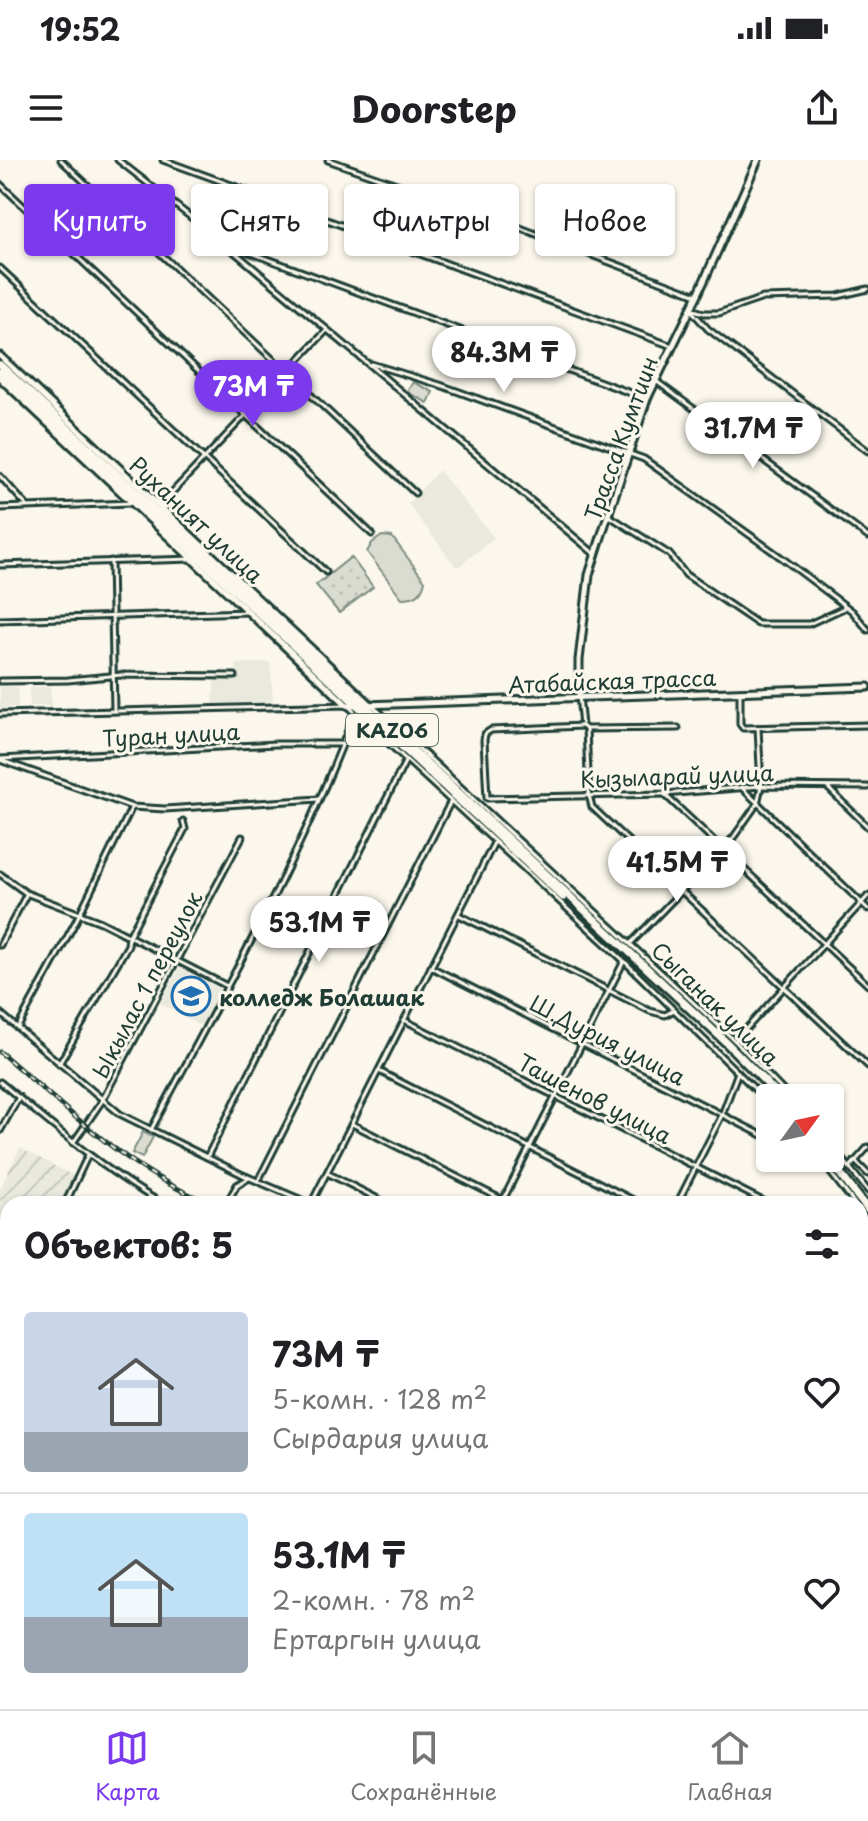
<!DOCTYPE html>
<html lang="ru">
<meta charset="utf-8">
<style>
body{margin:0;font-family:"Playpen Sans",sans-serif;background:#f6f6f6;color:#202124;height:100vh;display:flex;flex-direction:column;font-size:30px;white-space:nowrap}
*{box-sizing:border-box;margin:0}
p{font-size:26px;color:#757577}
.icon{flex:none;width:44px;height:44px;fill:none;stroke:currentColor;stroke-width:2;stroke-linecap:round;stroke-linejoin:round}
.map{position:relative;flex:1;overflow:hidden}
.panel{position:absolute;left:0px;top:1036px;width:868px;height:514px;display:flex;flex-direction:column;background:#fff;border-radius:24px 24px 0 0;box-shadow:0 2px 6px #0004}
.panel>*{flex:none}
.banner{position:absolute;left:24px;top:24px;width:820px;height:72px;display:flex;gap:16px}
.needle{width:52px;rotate:57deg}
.controls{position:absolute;left:756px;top:924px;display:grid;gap:16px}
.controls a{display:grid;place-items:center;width:88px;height:88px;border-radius:8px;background:#fff;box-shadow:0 2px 6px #0004;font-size:40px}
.price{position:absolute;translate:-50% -68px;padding:0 18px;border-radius:28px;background:#fff;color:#222;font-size:26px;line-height:52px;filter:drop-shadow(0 2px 4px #0008)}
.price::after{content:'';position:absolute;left:50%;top:48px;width:24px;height:18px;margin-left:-12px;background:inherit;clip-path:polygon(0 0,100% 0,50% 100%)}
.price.active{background:#7c3aed;color:#fff}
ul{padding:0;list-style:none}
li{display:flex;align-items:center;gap:24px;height:200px;padding:0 24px}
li+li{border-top:2px solid #e0e0e0}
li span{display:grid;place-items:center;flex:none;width:224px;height:160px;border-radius:8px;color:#555}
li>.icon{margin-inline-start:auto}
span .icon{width:96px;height:96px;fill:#fffc;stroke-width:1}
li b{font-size:34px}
h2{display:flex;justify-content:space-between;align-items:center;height:96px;padding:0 24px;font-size:34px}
.tag{padding:0 28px;border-radius:8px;background:#fff;box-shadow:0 2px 6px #0004;font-size:28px;line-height:72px}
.tag.active{background:#7c3aed;color:#fff}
.status{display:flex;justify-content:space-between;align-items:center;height:56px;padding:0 40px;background:#fff;direction:ltr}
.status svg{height:22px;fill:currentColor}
header{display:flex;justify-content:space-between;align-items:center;height:104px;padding:0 24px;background:#fff;font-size:36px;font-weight:700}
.dock{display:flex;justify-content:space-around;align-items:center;height:112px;border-top:2px solid #e0e0e0;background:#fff;font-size:22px;color:#757577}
.dock a{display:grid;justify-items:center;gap:4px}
.dock .active{color:#7c3aed}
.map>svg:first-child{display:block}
.built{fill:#eae9de}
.industrial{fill:url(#industrial-furrows)}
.grass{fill:url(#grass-dots);stroke:#7d8c82;stroke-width:2}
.pitch{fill:#dbdcd1;stroke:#7d8c82;stroke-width:2}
.water{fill:url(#water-waves);stroke:#74847b;stroke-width:2}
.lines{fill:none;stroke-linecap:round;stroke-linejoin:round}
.street-casing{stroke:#1f3d34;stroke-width:9}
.secondary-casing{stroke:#1f3d34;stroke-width:11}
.primary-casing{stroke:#1f3d34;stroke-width:12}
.highway-casing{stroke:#1f3d34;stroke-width:13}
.street{stroke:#fbf7ec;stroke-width:3}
.secondary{stroke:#fbf7ec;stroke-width:5}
.primary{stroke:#fbf7ec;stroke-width:6}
.highway{stroke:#fbf7ec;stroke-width:7}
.rail-casing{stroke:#1f3d34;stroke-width:5}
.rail{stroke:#fbf7ec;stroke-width:2;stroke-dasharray:6;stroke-linecap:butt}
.labels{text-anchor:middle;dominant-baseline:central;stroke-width:6;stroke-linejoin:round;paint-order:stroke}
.shield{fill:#fbf7ec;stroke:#61756b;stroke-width:2}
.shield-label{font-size:20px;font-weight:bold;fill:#1f3d34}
.street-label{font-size:22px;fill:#1f3d34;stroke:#fbf7ec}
.poi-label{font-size:22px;font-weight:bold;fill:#1f3d34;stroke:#fbf7ec;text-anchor:start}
</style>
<div class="status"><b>19:52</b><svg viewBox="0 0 49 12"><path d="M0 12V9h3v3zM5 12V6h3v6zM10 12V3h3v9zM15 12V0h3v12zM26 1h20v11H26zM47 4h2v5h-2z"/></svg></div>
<header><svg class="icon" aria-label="menu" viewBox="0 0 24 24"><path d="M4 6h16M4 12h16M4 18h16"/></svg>Doorstep<svg class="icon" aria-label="share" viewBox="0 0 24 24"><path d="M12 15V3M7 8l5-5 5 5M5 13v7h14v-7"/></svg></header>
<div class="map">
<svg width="868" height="1549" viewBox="0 0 868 1549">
<defs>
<pattern id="industrial-furrows" width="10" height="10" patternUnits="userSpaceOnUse" patternTransform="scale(2)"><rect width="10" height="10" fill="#eae9de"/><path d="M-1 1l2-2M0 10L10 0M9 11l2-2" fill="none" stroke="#c8c9bf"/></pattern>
<pattern id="grass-dots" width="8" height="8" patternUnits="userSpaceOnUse" patternTransform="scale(2)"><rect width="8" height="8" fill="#dbdcd1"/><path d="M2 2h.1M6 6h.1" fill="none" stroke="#bcbeb4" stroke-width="1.8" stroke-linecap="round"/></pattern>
<pattern id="water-waves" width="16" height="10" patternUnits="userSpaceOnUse" patternTransform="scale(2)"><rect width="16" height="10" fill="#adb4aa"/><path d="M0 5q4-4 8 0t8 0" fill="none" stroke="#8c948b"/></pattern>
</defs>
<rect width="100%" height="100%" fill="#fbf7ec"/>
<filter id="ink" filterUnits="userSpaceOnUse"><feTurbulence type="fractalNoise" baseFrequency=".0125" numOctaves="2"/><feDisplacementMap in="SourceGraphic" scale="16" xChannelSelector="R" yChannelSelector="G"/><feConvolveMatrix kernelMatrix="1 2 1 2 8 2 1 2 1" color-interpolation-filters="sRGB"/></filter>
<g filter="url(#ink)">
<g class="built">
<polygon points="439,310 494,378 457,408 408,344"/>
<polygon points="270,502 273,541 213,544 214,519 237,519 236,504"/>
<polygon points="50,526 52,546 30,546 29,528"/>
<polygon points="0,527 18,527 18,547 0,548"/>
<polygon points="180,808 222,830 202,867 160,843"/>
<polygon points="8,1463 8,1497 1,1501 0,1467"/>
<polygon points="34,1542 78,1542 82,1549 35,1549 32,1544"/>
</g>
<polygon class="industrial" points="20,988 74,1016 61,1044 8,1044 8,1101 0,1097 0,1029"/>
<polygon class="grass" points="351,397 373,427 339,453 316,425"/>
<g class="pitch">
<polygon points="413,222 433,232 428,243 407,232"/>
<path d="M382,376L392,377L425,421C422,434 416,438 402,438L367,392L372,383Z"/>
<polygon points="143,972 153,977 142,998 132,993"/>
</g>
<polygon class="water" points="8,1420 8,1463 0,1467 0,1425"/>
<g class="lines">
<defs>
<g id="street">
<polyline points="61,0 415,333"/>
<polyline points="118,0 225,84 596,395"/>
<polyline points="163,0 672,186"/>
<polyline points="328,0 499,60 697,135"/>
<polyline points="0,24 372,374"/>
<polyline points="230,85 647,239"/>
<polyline points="0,108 326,412"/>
<polyline points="690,149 708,169 868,291"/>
<polyline points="690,149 704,153 719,153 763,138 838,136 868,129"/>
<polyline points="371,204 440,225 644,299 782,398 852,451 868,470"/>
<polyline points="656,221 868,377"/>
<polyline points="0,316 27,346"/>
<polyline points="159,346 327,170"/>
<polyline points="0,348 131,343"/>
<polyline points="608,355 669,394 686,415 758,464 809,464 844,448"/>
<polyline points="111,401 114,551"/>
<polyline points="0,405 192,399"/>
<polyline points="0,460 248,452"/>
<polyline points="0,521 68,520 121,515 235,516"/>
<polyline points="740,531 740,564 743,568 868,565"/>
<polyline points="579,536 582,566 586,569 589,635 592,647 868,906"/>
<polyline points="373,546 735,881 790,938"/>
<polyline points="0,554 347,545 624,801 770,944"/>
<polyline points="582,566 491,570 485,574 484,580 487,638 664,634 761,626 868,627"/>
<polyline points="586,569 678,568"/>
<polyline points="0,599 275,584 343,584"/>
<polyline points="0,600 132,647 165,649 319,639"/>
<polyline points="741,627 868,749"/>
<polyline points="828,628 868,667"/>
<polyline points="664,634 868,825"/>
<polyline points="0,714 26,733 101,762 227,826"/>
<polyline points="459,755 650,851 665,855 674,850"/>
<polyline points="630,784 733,678 757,644 761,626 758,568"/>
<polyline points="0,785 26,735"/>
<polyline points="431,807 770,979"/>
<polyline points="0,853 120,954 243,1015 311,1044"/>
<polyline points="406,861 769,1044"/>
<polyline points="18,867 76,761 132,647"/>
<polyline points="735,881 868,736"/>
<polyline points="59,904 128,785 129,776 185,669 183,661"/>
<polyline points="379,911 641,1044"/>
<path d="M0,922C53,966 103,1010 163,1044"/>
<polyline points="352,964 511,1044"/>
<path d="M151,970C221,837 296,706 350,565L359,557"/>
<polyline points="0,971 19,937"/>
<polyline points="73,983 102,941 242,677"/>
<polyline points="830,983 868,1031"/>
<polyline points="207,997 406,600"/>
<polyline points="819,998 855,1044"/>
<polyline points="855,1001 868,1014"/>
<polyline points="850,1007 868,987"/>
<polyline points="327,1013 388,1044"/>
<polyline points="258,1021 451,641"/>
<polyline points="65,1044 88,995"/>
<polyline points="226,1044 237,1025 249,1018"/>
<polyline points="311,1044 494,683"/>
<polyline points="501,1044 624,801"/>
<polyline points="677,1044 722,955 738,912"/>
<polyline points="860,1051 868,1062"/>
<polyline points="0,1146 8,1150"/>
<polyline points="860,1160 868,1163"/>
<polyline points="0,1206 8,1211"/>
<polyline points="860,1262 868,1265"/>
<polyline points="860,1311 868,1314"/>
<polyline points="0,1329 8,1342"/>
<polyline points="860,1410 868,1407"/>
<polyline points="860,1467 865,1458 868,1457"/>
<polyline points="0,1510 8,1505"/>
<polyline points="860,1517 868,1521"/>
<polyline points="127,1542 132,1549"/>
<polyline points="232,1542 237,1549"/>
<polyline points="314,1542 319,1549"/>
<polyline points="380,1542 385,1549"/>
<polyline points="448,1542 452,1549"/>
<polyline points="510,1542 536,1549"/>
<polyline points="746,1542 759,1549"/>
<polyline points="811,1542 816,1549"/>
<polyline points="587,1549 591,1542"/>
</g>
<g id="secondary">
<polyline points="0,196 370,544"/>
<polyline points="0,218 347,545 355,545"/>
<polyline points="579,536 579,500 589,415 608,355 647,239 700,130 758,0"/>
<polyline points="365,545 868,527"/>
</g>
<g id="primary">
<polyline points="0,1514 8,1527"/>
<polyline points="17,1542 21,1549"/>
</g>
<g id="highway">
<polyline points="0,205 727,883 781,938"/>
<polyline points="0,212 563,737"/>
<polyline points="828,998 868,1050"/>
</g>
</defs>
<use href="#street" class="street-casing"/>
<use href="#secondary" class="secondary-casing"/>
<use href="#primary" class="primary-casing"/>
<use href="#highway" class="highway-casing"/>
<use href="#street" class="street"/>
<use href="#secondary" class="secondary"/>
<use href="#primary" class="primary"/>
<use href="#highway" class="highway"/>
<defs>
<g id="rail">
<path d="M0,892C66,948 130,1013 212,1044"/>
<polyline points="860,1297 868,1300"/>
</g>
</defs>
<use href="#rail" class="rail-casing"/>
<use href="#rail" class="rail"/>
</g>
</g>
<defs>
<symbol id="university-ring" viewBox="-11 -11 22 22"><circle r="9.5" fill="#fbf7ec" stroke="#1f6fb2" stroke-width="1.5"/><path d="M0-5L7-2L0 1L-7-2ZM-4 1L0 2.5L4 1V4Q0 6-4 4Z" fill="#1f6fb2"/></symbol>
</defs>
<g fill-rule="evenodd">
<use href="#university-ring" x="169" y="814" width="44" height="44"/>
</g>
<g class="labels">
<rect class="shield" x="346" y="554" width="92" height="32" rx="6"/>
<g class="shield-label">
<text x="392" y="570">KАZ06</text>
</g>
<g class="street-label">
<text transform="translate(620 278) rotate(-70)">Трасса Кумтиин</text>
<text transform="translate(197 359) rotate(43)">Руханият улица</text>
<text transform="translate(612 520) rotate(-2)">Атабайская трасса</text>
<text transform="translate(171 574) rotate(-3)">Туран улица</text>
<text transform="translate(677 615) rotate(-2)">Кызыларай улица</text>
<text transform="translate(146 824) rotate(-62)">Ыкылас 1 переулок</text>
<text transform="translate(716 843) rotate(44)">Сыганак улица</text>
<text transform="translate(608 879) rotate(27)">Ш.Дурия улица</text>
<text transform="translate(595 938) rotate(27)">Ташенов улица</text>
</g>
<g class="poi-label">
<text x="219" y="836">колледж Болашак</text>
</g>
</g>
</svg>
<div class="controls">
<a><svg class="needle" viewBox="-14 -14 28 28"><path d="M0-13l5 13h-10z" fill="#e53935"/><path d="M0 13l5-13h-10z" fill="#757577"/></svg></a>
</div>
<b class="price" style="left:504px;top:234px">84.3M ₸</b>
<b class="price active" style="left:253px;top:268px">73M ₸</b>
<b class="price" style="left:753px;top:310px">31.7M ₸</b>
<b class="price" style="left:677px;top:744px">41.5M ₸</b>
<b class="price" style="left:319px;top:804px">53.1M ₸</b>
<div class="banner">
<a class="tag active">Купить</a>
<a class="tag">Снять</a>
<a class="tag">Фильтры</a>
<a class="tag">Новое</a>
</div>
<section class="panel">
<h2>Объектов: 5<svg class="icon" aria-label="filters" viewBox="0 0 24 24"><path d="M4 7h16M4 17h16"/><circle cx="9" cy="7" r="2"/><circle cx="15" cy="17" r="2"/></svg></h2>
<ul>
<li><span style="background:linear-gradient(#c9d6e8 75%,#9aa5b1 0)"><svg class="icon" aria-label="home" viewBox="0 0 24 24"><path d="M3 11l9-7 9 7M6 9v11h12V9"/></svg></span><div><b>73M ₸</b><p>5-комн. · 128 m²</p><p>Сырдария улица</p></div><svg class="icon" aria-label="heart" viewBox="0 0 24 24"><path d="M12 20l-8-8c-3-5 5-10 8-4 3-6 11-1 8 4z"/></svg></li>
<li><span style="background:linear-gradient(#bfe0f5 65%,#9aa5b1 0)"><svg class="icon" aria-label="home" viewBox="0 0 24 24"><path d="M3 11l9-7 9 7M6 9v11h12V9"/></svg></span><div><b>53.1M ₸</b><p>2-комн. · 78 m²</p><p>Ертаргын улица</p></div><svg class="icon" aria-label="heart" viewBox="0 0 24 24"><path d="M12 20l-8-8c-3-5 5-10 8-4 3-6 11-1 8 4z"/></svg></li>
</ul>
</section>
</div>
<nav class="dock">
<a class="active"><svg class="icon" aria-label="map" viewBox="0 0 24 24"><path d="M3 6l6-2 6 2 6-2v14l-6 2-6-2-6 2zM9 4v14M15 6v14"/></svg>Карта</a>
<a><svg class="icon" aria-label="saved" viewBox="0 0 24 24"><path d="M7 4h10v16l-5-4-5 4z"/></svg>Сохранённые</a>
<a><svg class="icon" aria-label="home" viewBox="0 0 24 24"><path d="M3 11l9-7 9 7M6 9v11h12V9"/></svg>Главная</a>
</nav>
